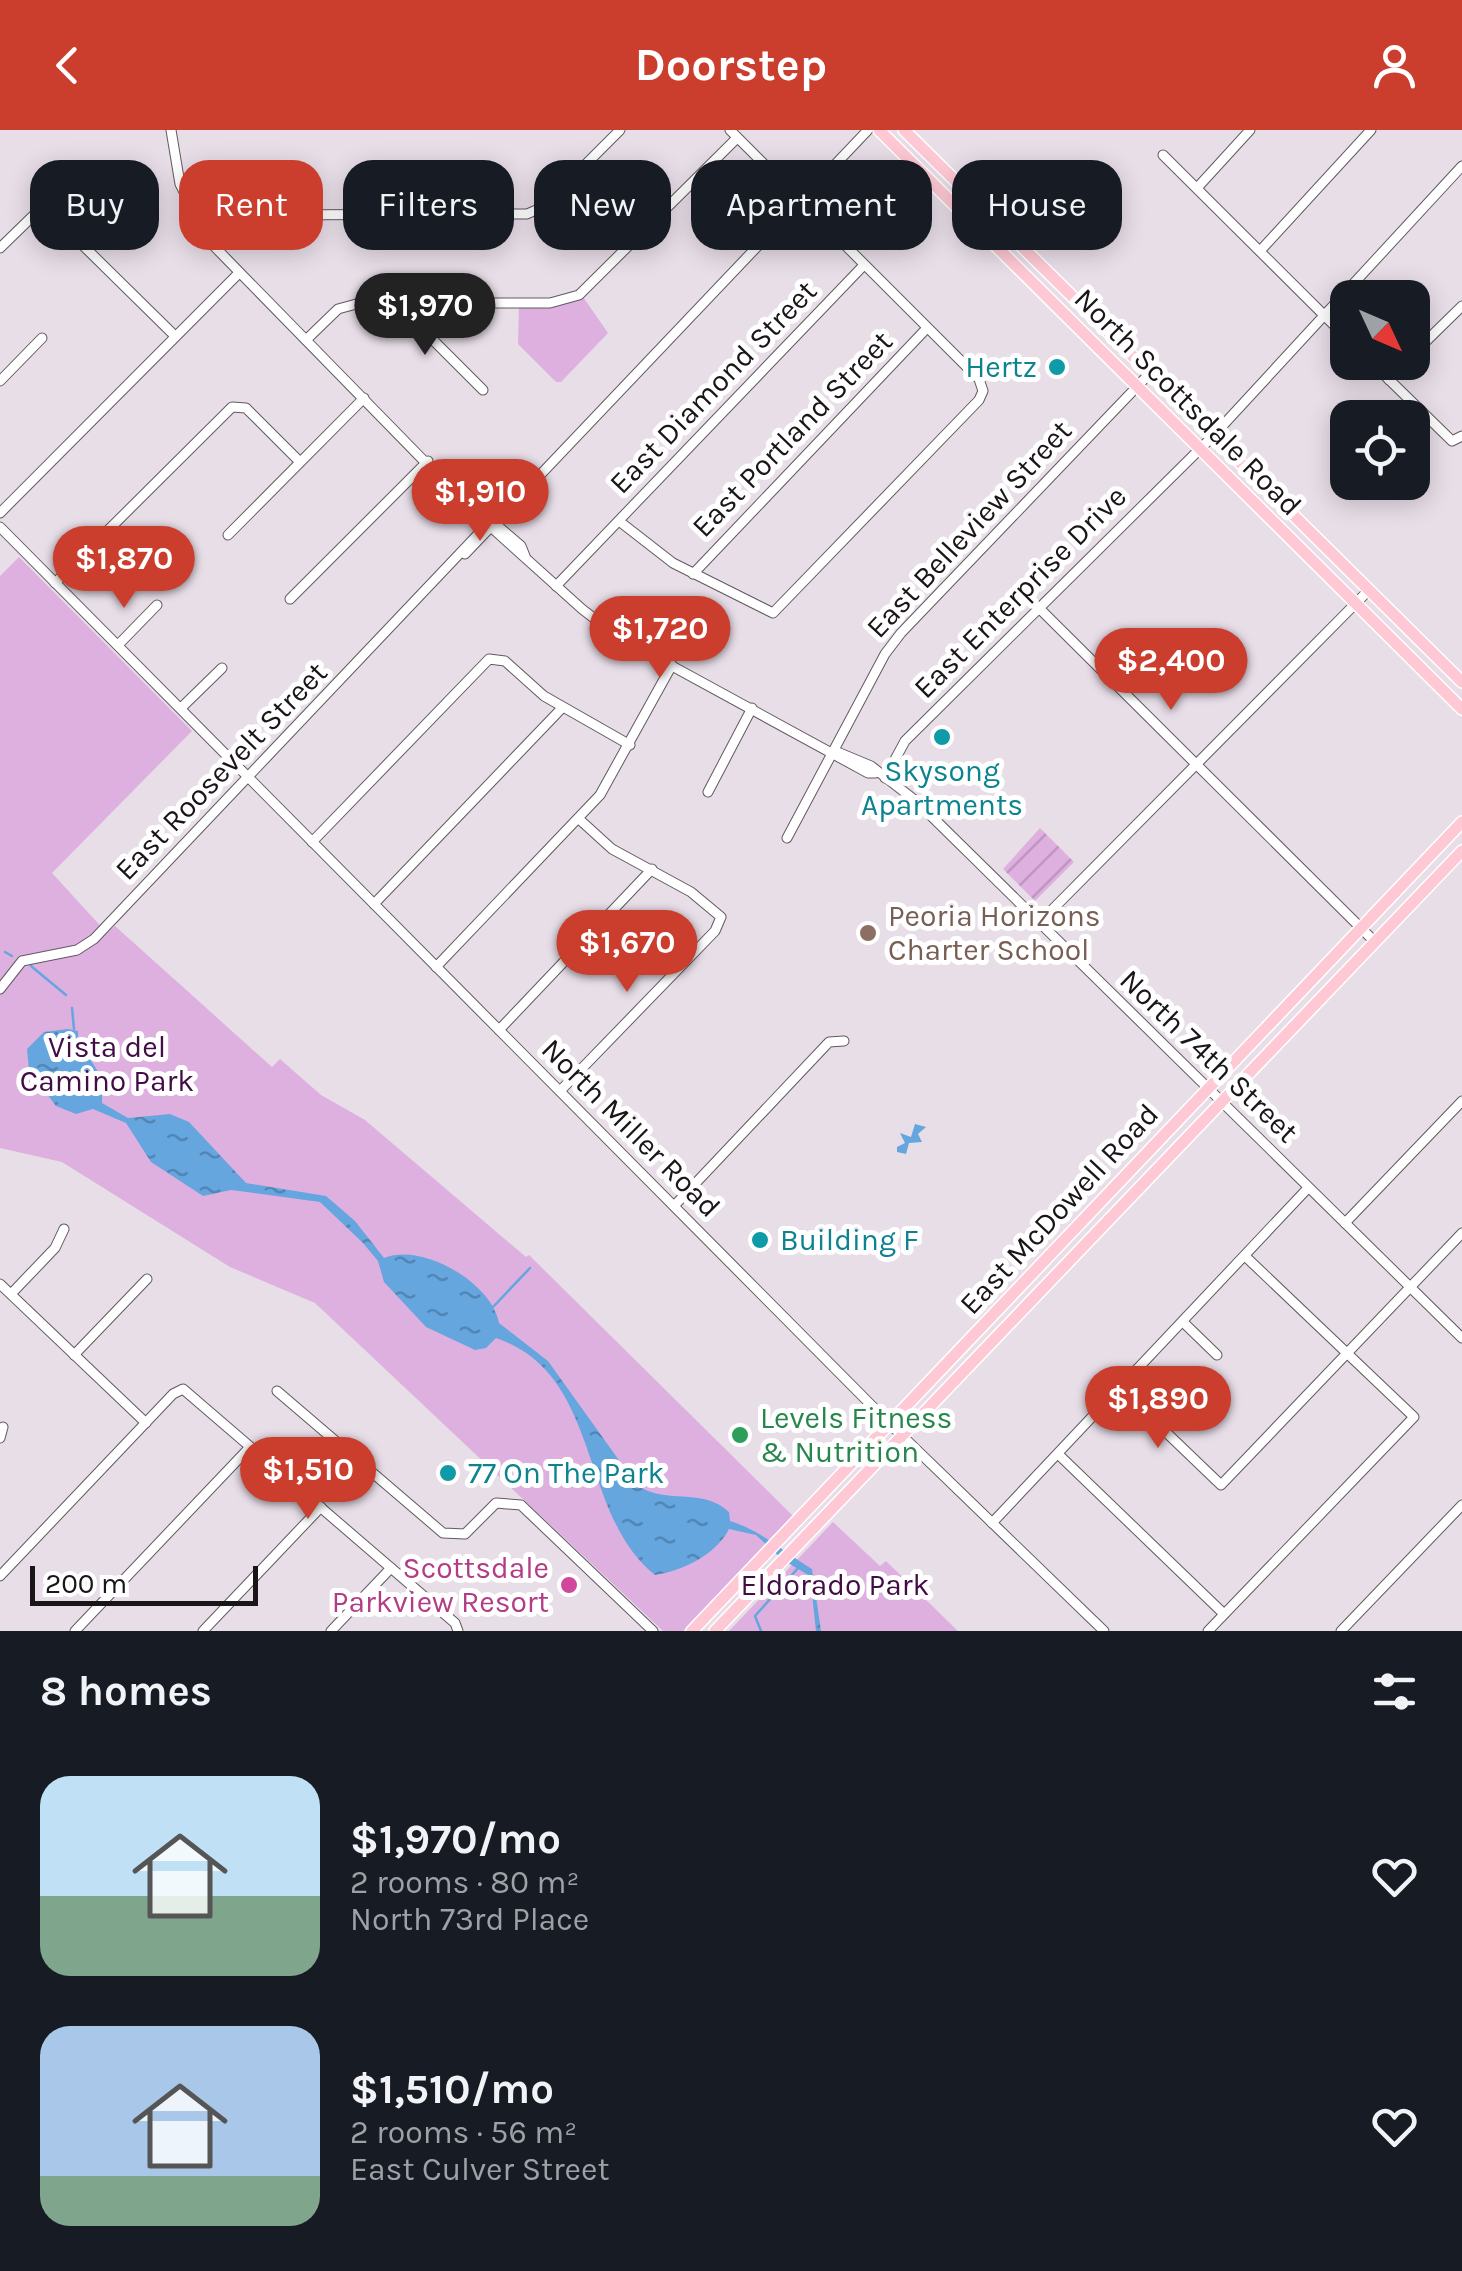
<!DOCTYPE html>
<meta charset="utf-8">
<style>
body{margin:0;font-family:Karla,sans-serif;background:#20242c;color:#f1f3f6;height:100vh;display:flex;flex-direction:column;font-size:38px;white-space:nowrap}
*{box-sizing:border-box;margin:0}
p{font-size:32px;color:#9ea1a6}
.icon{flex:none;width:55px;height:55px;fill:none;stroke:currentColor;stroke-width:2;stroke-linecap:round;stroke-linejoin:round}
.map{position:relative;height:1501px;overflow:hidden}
.panel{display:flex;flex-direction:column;background:#171b24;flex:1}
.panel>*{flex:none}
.top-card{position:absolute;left:30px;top:30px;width:1402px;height:90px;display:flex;gap:20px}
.needle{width:65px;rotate:134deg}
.tools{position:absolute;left:1330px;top:150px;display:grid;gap:20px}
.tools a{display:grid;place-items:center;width:100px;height:100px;border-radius:20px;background:#171b24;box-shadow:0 5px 25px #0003;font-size:50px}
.scale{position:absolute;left:30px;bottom:25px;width:228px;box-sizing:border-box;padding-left:10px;border:5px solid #191519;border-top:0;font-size:28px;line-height:35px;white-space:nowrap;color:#191519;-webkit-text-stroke:8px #fff;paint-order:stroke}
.price{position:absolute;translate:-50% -85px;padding:0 22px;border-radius:35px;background:#cb3e2e;color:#fff;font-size:32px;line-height:65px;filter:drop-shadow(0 2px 5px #0008)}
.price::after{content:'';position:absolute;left:50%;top:60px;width:30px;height:22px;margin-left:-15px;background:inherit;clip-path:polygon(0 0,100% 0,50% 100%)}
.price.current{background:#222;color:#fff}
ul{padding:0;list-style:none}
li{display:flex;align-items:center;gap:30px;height:250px;padding:0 40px}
li span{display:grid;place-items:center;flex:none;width:280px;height:200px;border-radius:30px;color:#555}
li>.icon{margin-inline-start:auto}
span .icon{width:120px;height:120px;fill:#fffc;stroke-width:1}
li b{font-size:42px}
h2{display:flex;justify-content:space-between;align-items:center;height:120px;padding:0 40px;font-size:42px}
.chip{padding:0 35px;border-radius:30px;background:#171b24;box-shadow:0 5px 25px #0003;font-size:35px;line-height:90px}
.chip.current{background:#cb3e2e;color:#fff}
header{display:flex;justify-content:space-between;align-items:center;height:130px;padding:0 40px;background:#cb3e2e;color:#fff;font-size:45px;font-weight:700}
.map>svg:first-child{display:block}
.park{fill:#deb0df}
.garden{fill:url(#garden-furrows)}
.water{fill:url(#water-ripples)}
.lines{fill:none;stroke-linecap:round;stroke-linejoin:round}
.stream{stroke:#65a6df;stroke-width:2.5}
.minor-casing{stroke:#615961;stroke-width:11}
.major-casing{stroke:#fff;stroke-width:14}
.minor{stroke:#fff;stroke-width:9}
.major{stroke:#fec9d4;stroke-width:11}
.culture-dot{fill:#0f9aa8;stroke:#fff;stroke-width:4}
.education-dot{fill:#8d6e63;stroke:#fff;stroke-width:4}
.leisure-dot{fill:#2e9e5b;stroke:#fff;stroke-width:4}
.hotel-dot{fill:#d1479c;stroke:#fff;stroke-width:4}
.labels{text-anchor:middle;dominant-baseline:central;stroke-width:10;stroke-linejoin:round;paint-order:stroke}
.culture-label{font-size:30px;fill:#0d838f;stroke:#fff;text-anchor:start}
.street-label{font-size:30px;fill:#191519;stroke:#fff}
.education-label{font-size:30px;fill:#785e54;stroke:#fff;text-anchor:start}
.park-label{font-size:30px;fill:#420d45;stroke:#fff}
.leisure-label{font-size:30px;fill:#27864d;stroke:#fff;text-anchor:start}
.hotel-label{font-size:30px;fill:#b23c85;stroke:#fff;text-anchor:end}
</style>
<header><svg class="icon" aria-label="back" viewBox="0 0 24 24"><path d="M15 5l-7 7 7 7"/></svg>Doorstep<svg class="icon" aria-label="person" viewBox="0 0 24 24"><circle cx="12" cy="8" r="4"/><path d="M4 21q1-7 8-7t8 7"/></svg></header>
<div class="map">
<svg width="1462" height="1501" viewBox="0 0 1462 1501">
<defs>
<pattern id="garden-furrows" width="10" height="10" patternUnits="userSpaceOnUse" patternTransform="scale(2.5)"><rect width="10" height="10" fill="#deb0df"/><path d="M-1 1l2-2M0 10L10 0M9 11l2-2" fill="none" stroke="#be96bf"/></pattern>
<pattern id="water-ripples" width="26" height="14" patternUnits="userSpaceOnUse" patternTransform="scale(2.5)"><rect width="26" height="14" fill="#65a6df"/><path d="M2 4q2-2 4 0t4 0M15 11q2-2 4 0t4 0" fill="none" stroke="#5286b4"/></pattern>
</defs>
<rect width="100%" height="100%" fill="#e8dee8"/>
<g class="park">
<polygon points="581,164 608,203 561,252 556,252 518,214 519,173 551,173"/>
<polygon points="19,427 192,601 52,743 107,803 115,796 272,937 280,929 321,965 365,990 526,1127 529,1125 793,1386 683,1501 663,1501 315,1173 230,1137 62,1032 0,1018 0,446"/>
<polygon points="833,1392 880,1436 886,1431 958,1501 729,1501"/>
</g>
<polygon class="garden" points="1040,698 1074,732 1035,771 1003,739"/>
<g class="water">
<path d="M68,899L78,901V910L102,948V973L128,988L170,984L189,992L246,1053L326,1066L355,1091L384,1128C422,1112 492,1153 499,1193L548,1231L636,1354C664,1376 702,1356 729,1382L730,1391C762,1401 784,1422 812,1439L821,1501H816L810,1446L783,1430L756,1405L729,1399C716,1425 682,1441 655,1445C578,1384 603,1244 496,1208L486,1218L475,1220L426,1197L384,1152L378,1131L363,1113L320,1072L231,1060L203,1066L151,1032L126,993L93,979L76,984L56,976L29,940L27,919L44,902Z"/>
<polygon points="915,994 926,997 918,1004 922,1012 909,1013 906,1024 897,1022 897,1017 905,1013 900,1003 911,1007"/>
</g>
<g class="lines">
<g class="stream">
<polyline points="5,822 12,826"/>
<polyline points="31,836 66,865"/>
<polyline points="72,878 74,899"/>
<polyline points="493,1177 530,1138"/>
<polyline points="761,1501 755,1486 800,1436"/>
</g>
<defs>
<g id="minor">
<polyline points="171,0 180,54 209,111 472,380 582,479 617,506 868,643 875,643"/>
<polyline points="1163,25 1348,209"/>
<polyline points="1197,58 1250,0"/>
<polyline points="774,101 797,83 801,71"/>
<polyline points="209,111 232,93 256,85 527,84 543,77 620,0"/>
<polyline points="0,118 37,82 50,83 175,206"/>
<polyline points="1260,121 1371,0"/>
<polyline points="415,173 420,197 483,260"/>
<polyline points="306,210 338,179 360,173 550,173 579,165 737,8"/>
<polyline points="1412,225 1462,176"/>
<polyline points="1371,232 1452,311 1462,306"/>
<polyline points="1389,250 1405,232"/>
<polyline points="0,251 42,208"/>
<polyline points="467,369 521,416 525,426"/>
<polyline points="0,383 238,144"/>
<polyline points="619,391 673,433 773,483 979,270 983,261 979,249 730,0"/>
<polyline points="0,397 890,1294 1104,1501"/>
<polyline points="228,405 364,268"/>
<polyline points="465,424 868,0"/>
<polyline points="693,444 927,198"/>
<polyline points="55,453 232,277 246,278 300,332"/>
<polyline points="556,456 864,135"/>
<polyline points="290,469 428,331"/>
<polyline points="1039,478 1375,812"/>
<polyline points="118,515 157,475"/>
<polyline points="181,578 222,538"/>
<polyline points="835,621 871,636 916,671 1462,1208"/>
<polyline points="885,648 905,611 1213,306 1462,36"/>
<polyline points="708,662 752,578"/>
<polyline points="787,708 885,524 901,503 1150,243"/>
<polyline points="312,712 489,529 505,531 544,566 630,615"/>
<polyline points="374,774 562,578"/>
<polyline points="1039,793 1368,461"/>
<polyline points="436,837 600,665 672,535"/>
<polyline points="0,859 22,831 77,820 94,809 483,399 518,368"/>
<polyline points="499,900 652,739"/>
<polyline points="560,961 715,801 721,787 691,762 612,719 579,689"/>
<polyline points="674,1076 829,912 844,911"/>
<polyline points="1345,1093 1462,971"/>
<polyline points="0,1154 146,1293"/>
<polyline points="11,1164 55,1118 64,1099"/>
<polyline points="1184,1193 1217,1225"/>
<polyline points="74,1225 147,1149"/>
<polyline points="1121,1259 1221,1355 1462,1103"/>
<polyline points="277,1261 443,1403 465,1404 496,1373 521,1375 653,1501"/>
<polyline points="0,1308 3,1297"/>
<polyline points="1058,1324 1224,1484"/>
<polyline points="992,1393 1308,1058"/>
<polyline points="0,1446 173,1264 183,1259 455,1493 458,1501"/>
<polyline points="75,1501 250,1317"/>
<polyline points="203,1501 321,1377"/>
<polyline points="331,1501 391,1438"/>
<polyline points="1208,1501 1414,1287 1246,1127"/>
<polyline points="1341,1501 1462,1375"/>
</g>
<g id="major">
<polyline points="879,0 1462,579"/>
<polyline points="904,0 1462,552"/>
<polyline points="692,1501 1462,692"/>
<polyline points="715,1501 1462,721"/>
</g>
</defs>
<use href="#minor" class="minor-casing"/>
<use href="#major" class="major-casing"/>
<use href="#minor" class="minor"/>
<use href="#major" class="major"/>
</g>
<g class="culture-dot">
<circle cx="1057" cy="237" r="10"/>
<circle cx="942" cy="607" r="10"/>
<circle cx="760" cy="1110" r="10"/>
<circle cx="448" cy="1343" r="10"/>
</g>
<circle class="education-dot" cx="868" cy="803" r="10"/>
<circle class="leisure-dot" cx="740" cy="1305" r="10"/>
<circle class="hotel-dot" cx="569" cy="1455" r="10"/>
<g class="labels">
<g class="culture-label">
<text x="1037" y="237" text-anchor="end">Hertz</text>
<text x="942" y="641" text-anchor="middle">Skysong<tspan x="942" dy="34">Apartments</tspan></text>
<text x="780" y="1110">Building F</text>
<text x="468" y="1343">77 On The Park</text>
</g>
<g class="street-label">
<text transform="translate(713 257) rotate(-46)">East Diamond Street</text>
<text transform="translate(1188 272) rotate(45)">North Scottsdale Road</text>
<text transform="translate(792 304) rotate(-46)">East Portland Street</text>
<text transform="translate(969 399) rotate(-47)">East Belleview Street</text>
<text transform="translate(1020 462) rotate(-45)">East Enterprise Drive</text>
<text transform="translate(221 641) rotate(-46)">East Roosevelt Street</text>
<text transform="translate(1209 926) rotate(44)">North 74th Street</text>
<text transform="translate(631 998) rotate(45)">North Miller Road</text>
<text transform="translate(1059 1079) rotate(-47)">East McDowell Road</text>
</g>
<g class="education-label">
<text x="888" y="786">Peoria Horizons<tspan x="888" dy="34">Charter School</tspan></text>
</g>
<g class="park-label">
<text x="107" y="917">Vista del<tspan x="107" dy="34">Camino Park</tspan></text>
<text x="835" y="1455">Eldorado Park</text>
</g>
<g class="leisure-label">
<text x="760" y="1288">Levels Fitness<tspan x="760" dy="34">&amp; Nutrition</tspan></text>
</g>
<g class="hotel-label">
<text x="549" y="1438">Scottsdale<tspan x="549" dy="34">Parkview Resort</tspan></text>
</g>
</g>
</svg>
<div class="tools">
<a><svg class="needle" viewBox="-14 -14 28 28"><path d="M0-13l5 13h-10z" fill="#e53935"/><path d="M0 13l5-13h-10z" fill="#9ea1a6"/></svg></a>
<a><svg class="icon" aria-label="locate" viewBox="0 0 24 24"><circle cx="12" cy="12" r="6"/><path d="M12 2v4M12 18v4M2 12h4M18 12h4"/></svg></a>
</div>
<div class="scale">200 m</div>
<b class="price current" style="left:425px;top:228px">$1,970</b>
<b class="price" style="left:480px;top:414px">$1,910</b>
<b class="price" style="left:124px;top:481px">$1,870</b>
<b class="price" style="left:660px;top:551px">$1,720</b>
<b class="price" style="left:1171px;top:583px">$2,400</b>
<b class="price" style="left:627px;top:865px">$1,670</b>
<b class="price" style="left:1158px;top:1321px">$1,890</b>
<b class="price" style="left:308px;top:1392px">$1,510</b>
<div class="top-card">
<a class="chip">Buy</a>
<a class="chip current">Rent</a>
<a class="chip">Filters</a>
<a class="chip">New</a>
<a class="chip">Apartment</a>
<a class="chip">House</a>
</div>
</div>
<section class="panel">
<h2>8 homes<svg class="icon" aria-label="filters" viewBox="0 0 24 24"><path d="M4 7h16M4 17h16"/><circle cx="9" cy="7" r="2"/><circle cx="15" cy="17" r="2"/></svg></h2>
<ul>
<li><span style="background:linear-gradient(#bfe0f5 60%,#7fa58c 0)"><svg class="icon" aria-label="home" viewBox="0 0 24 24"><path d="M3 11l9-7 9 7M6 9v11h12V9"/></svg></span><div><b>$1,970/mo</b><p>2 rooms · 80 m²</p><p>North 73rd Place</p></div><svg class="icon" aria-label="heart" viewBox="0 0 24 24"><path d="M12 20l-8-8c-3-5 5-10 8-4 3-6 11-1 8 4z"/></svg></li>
<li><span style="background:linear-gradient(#a9c7e8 75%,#7fa58c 0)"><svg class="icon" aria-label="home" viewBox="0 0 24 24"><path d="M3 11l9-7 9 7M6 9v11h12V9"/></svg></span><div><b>$1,510/mo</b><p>2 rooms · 56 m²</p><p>East Culver Street</p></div><svg class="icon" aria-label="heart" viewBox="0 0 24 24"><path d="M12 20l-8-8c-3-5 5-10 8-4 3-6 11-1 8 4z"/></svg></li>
</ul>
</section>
